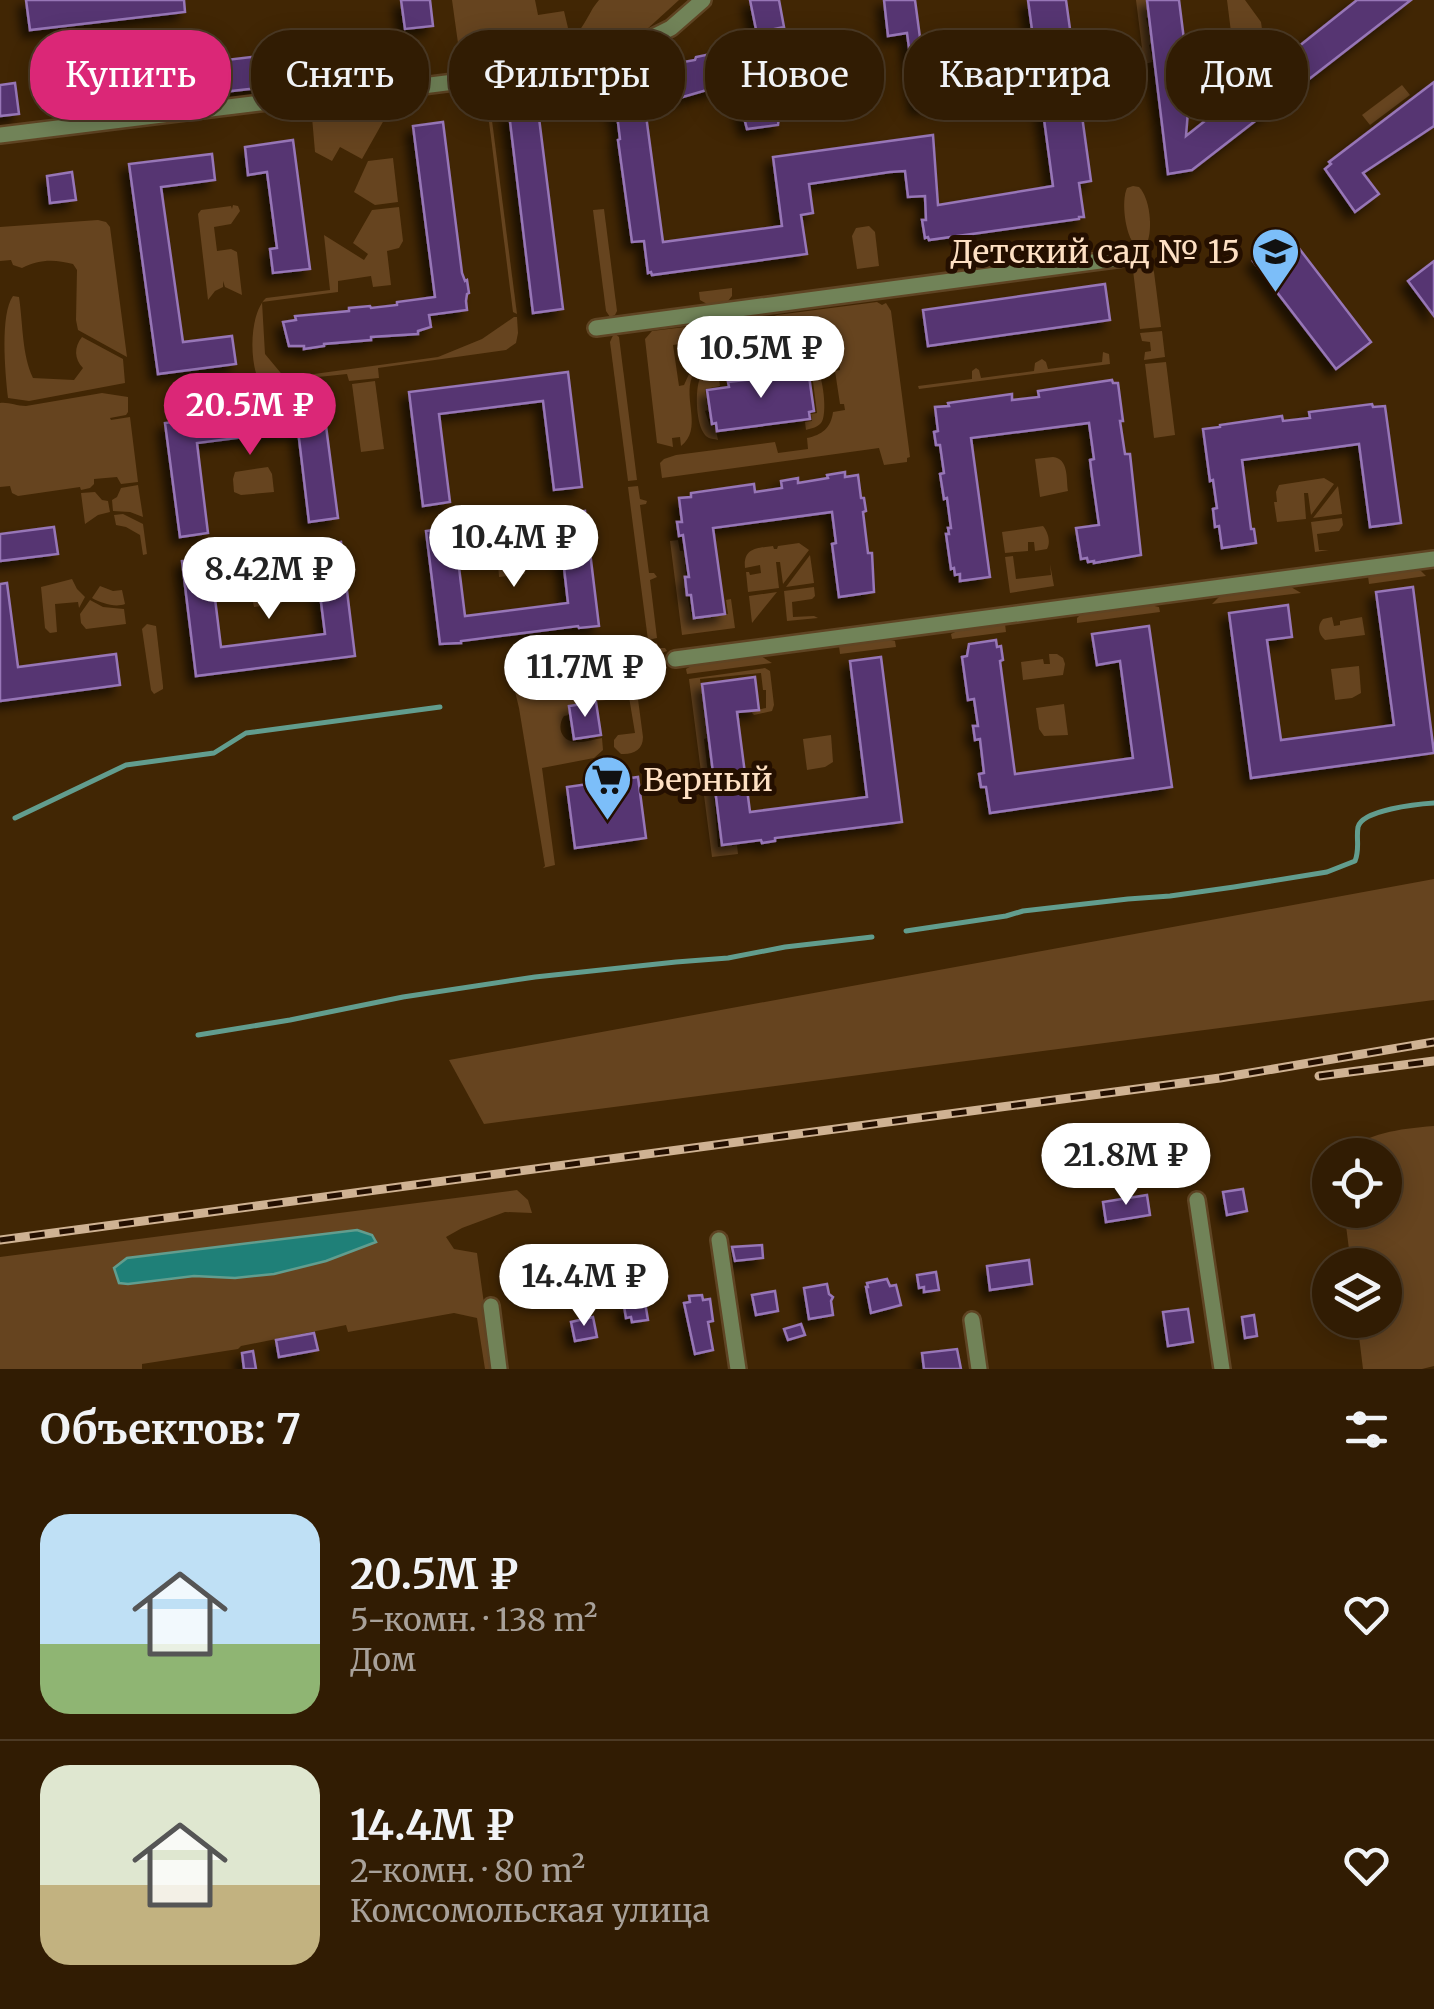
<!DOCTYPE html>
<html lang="ru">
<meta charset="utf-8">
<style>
body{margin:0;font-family:Merriweather,serif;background:#39250d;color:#f1f3f6;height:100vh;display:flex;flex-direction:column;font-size:38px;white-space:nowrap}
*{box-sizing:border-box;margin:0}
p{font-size:32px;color:#a8a19a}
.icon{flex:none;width:55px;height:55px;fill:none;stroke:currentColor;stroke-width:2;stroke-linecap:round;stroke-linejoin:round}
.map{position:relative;height:1369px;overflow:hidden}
.panel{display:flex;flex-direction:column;background:#311c03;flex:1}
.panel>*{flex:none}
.hud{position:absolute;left:30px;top:30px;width:1375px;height:90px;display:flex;gap:20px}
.controls{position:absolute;left:1312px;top:1138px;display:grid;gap:20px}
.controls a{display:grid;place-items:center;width:90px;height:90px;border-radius:50%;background:#311c03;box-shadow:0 5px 25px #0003,0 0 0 2px #4c3a25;font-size:50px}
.price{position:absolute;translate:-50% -85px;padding:0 22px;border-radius:35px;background:#fff;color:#222;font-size:32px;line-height:65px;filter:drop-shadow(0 2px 5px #0008)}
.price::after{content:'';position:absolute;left:50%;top:60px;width:30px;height:22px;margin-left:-15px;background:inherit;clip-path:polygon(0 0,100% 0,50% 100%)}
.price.current{background:#db2777;color:#fff}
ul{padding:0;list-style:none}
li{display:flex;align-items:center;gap:30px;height:250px;padding:0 40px}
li+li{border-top:2px solid #4c3a25}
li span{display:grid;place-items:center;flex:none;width:280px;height:200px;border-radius:30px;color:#555}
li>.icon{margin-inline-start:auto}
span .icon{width:120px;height:120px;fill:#fffc;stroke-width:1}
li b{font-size:42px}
h2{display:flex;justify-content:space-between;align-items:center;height:120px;padding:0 40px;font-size:42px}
.chip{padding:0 35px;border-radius:40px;background:#311c03;box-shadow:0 5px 25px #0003,0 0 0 2px #4c3a25;font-size:35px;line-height:90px}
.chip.current{background:#db2777;color:#fff}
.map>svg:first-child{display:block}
.green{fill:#66441f;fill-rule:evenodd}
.water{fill:#1f8078;stroke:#629d8e;stroke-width:2.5}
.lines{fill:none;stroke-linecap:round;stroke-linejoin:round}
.stream{stroke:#629d8e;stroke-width:5}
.building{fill:#563672;stroke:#9776b7;stroke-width:2.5;filter:url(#shadow)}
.minor-casing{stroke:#5f4423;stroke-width:20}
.minor{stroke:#718358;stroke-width:15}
.rail-casing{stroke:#cfb293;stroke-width:9}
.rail{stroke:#240f00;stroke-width:5;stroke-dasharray:15;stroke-linecap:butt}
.labels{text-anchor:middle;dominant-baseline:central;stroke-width:10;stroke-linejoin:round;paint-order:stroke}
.poi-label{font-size:32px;fill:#fee0c3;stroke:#240f00;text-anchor:end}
</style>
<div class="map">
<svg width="1434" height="1369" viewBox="0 0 1434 1369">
<defs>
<filter id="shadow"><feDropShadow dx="-7" dy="7" stdDeviation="5" flood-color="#0009"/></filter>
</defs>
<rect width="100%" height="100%" fill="#412604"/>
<g class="green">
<polygon points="452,0 535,0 538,15 564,11 568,28 544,62 484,71 481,59 461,59 462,72"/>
<path d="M599,0H679L645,31L570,67L565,66L563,62C569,41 574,40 585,22C590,14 592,8 599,0Z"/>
<polygon points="1136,0 1146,0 1148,17 1146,18 1152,44 1149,45 1153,62 1144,64"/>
<polygon points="1227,0 1245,0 1261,22 1262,29 1237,48 1229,46 1225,34 1231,32"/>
<polygon points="846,31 850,59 861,58 866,98 850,101 851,113 814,119 803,42"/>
<polygon points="543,78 549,83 547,86 488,93 498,83"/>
<polygon points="1402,85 1410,95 1370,125 1362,115"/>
<polygon points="490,105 517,314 513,312 487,106"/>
<polygon points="381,109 384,120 362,159 340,147 332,161 315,152 312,117"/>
<polygon points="393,158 398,202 375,205 354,192 368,161"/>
<path d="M1133,186L1139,187C1150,198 1153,229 1147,243L1135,245C1125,235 1121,201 1127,188Z"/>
<polygon points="233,205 238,206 240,211 231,224 214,227 217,251 231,249 237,252 242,295 225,287 223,281 223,287 215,291 208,300 198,214 201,210 231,206 232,209"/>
<path d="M399,207L403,241L399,248L387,251L391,285L373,287L371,276L338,281V292L262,302L265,354L285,378L438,357L482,339L514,317H517L518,333L516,343L506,350L378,368L379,378L349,381L347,374L260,383C249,364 249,314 266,298L330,290L324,235L364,260L368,254L353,243L372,210Z"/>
<polygon points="604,209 617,311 615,315 610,317 606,311 593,210"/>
<path d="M98,220L106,222L110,227L127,357L78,330L76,320L77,270L73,264C55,259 39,259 22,268L13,265L11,260L0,261V227Z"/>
<polygon points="869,226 875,232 879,266 857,269 852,236 856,228"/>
<polygon points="1055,245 1057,253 1052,260 1012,264 1006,259 1005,252"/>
<polygon points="1151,266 1154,272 1161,327 1140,329 1133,270"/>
<polygon points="732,288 732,296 728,301 707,304 700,300 699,292"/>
<path d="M13,296L19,297C23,324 22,355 33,378L74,380L83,368C74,359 74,347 82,337L123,359L125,383L29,401L8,398C5,371 0,314 13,296Z"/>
<path d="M877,302L882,305L886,303L891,311L910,457L907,458V462L884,465L879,448L662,478L660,463L664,459L676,455L775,442L778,453L808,449L807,438C822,435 831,428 833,412L845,410L844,404H840L835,371L840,370L839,360L822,361L805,353L791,354L790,347L785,348L786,355L770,356L763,349L761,321L777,315Z"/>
<path d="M727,322L743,323C752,340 755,358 732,362V358L743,356L739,335L711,339L714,361L725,360V363L704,366L695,373L691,370L707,361L705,340L673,345L679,386L684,385L689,374L692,377C683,400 703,429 681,446L680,437L672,438L673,447L657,443L645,339L652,331Z"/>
<polygon points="1162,331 1165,357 1144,360 1145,352 1151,351 1150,342 1142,341 1140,333"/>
<polygon points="614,333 619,337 637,480 628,481 610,342"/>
<polygon points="1103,352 1109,354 1110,364 919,389 918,386 972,379 972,371 976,368 979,370 981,378 1034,371 1035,363 1042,359 1046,362 1048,369 1102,362"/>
<path d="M801,361C808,362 811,361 816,367C823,375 828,415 821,423C816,428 812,428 806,430L805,422L812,421L811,414L817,413L812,374L793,376L791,362Z"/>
<polygon points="1166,362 1175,435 1154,438 1145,364"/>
<path d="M718,372L720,386L705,389L708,410L705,411L710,426L715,425L718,440C710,438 707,439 703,432C696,420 695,390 700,378L708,374Z"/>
<polygon points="375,381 384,449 361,452 352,384"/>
<path d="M102,393L128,397V412L126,415L110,418L111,420L130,417L138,482L121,484L117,477L94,479V484L90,488L81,490L80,487L18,496L12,493L10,486L0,487V403C9,402 16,406 26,406Z"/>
<path d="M1053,457C1069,459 1066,478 1068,491L1040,497L1035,459Z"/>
<polygon points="268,467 272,474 274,492 241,495 234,492 233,479 235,472"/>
<polygon points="1324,478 1334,484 1311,515 1308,493 1304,493 1306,519 1277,522 1274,502 1277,502 1276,492 1279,485"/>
<polygon points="138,485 143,517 130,512 113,511 112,500 117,497 121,488"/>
<polygon points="638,486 640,499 647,501 646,504 640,505 649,573 654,573 657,577 650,580 657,638 648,640 628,487"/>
<polygon points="1338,486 1342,514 1313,518"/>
<polygon points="95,492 102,500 108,501 110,512 98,515 85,524 81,493"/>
<polygon points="123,514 143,524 147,554 143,555 140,535 126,527 116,525 114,515"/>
<polygon points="1342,518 1343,525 1339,531 1317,534 1319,550 1329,550 1315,552 1311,522"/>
<path d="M525,525L526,536C515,547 503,547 489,542L487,529Z"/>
<path d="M1043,526C1048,532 1051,542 1047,549L1035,551L1034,542H1028V551L1005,553L1002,532Z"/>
<polygon points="678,540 680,551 684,551 686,576 684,577 692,619 728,614 726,600 731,599 735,628 682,635 670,541"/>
<path d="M799,543L809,550L783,584L780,562H776L779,588L748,592L746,572H749L750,575L761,573L760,565L745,568C743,548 757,548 773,546L774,549H777L778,546Z"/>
<polygon points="512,554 519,555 524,563 525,574 499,577 498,563 504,556"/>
<polygon points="810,555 814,583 786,587"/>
<polygon points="1013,556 1016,579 1051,575 1050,564 1054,586 1010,593 1005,557"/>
<path d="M281,557L283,572C269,579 259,581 245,574L244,562Z"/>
<polygon points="1413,570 1421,571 1426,576 1369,584 1368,576"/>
<polygon points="72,579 77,589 85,597 79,608 78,602 55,604 57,632 50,633 45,628 41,587"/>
<polygon points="271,585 281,592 282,603 254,607 252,596 260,587"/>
<path d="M100,586L113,591L122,590L125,604C115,608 101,603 92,598Z"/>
<polygon points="814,587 815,596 812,599 792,602 793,617 814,616 818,618 787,621 784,591"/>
<polygon points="1291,587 1301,593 1212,604 1220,596"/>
<polygon points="777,592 752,623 749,596"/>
<polygon points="90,600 103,607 124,609 126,624 86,629 81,623 80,614"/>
<polygon points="1150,605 1159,607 1160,612 1077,623 1077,618 1081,614"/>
<path d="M1332,617L1334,626L1340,625V621L1362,617L1365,635L1325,640C1318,634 1317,625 1323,619Z"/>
<polygon points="147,624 156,626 163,686 163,689 154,694 151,690 142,629"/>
<polygon points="1005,624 1006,632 952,639 951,634 959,630"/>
<polygon points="886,639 895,641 896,647 840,654 839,646"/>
<path d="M657,643L658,648H665L667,651L659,654V664L634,669L643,737C643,750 633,755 621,754L614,747V740L618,735L635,733L629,697L568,705L569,715L564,716C557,726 560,740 575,742C583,743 595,739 602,738L603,750L594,758L542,768L555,865L543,868L545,866L519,708L512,679L650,660L649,644Z"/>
<polygon points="1049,654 1057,654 1063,658 1065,664 1063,675 1023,680 1021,662 1043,659 1044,664 1050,664"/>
<polygon points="761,656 772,663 687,674 686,669 693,665"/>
<polygon points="1359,666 1361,693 1352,698 1335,700 1331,669"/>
<polygon points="765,668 770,671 774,705 772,711 754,715 750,711 766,708 766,690 763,690 761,673 700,679 707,738 704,739 709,782 713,782 718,847 737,845 738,854 712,857 689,679"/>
<polygon points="1064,704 1068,735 1044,736 1039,729 1036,708"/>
<polygon points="831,735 833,762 825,767 807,770 803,739"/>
<polygon points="1434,879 1434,1000 484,1124 449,1060"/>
<path d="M1434,1126V1366L1422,1369H1363L1357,1320H1385V1265H1351L1344,1210H1385V1155L1338,1154C1371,1133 1396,1129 1434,1126Z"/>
<path d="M517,1190L528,1200L532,1213L505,1212L462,1228L446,1237L454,1249L477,1253L493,1369H485L477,1318L454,1313L348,1332L346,1325L241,1346L238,1349L142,1364V1369H0V1257ZM357,1230L371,1235L375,1242L326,1261L235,1278L194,1276L141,1283L127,1258Z"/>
</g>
<polygon class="water" points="357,1230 372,1235 376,1242 326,1261 274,1274 235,1278 194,1276 128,1284 119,1283 114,1268 127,1258"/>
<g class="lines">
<g class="stream">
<polyline points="15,818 126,765 214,753 246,733 440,707"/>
<path d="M906,931L1006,916L1023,911L1128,899L1170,896L1234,887L1327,872L1355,861C1360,849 1356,839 1358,827C1362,810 1417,804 1434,803"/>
<polyline points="198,1035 290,1020 403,997 535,977 676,962 728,958 785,947 872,937"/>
</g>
</g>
<g class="building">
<polygon points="26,0 184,0 185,12 30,30"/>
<polygon points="401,0 430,0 433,26 405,29"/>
<polygon points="750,0 779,0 784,27 770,30 772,49 770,52 778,89 773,94 779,99 780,109 778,125 747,129 742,110 744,106 741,80 645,108 663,242 782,226 773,157 933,135 938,205 1053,186 1028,0 1066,0 1091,181 1079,183 1084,217 1079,217 1079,219 929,240 928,237 925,238 922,220 926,220 925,196 908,197 905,171 890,172 809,184 813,213 801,215 807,254 652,275 651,272 648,273 644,241 632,242 618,140 620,139 617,114 614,112 610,84 618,77 635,73 639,75 654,71 657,67 695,60 696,57 759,44"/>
<polygon points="884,0 915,0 921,45 963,39 967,69 943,72 947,104 917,107 907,33 888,36"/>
<polygon points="1147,0 1179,0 1190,87 1186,136 1357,0 1411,0 1192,170 1168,174"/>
<polygon points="372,43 376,75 213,93 209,62"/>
<polygon points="1434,82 1434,126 1363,173 1379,194 1355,212 1325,169 1331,164 1329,162"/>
<polygon points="15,83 19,114 0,116 0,85"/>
<polygon points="538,110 563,309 533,313 509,113"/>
<polygon points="443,122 462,273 465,281 467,280 469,293 467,294 466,301 467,310 429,315 431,327 418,331 418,334 371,337 371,340 324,344 324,346 304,349 304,346 289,346 283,322 296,320 295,316 349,311 349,308 370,306 371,308 397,305 397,302 435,297 413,126"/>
<polygon points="293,140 310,269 273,273 270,249 277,248 267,172 248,175 245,147"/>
<polygon points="212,154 215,180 161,187 183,342 232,336 236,364 158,374 129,164"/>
<polygon points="72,172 76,200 50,203 47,176"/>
<polygon points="1288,234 1371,342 1336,369 1253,261"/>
<polygon points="1434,261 1434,316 1408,281"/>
<polygon points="1105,284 1110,320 928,346 923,310"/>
<polygon points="776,370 776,373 783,372 784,379 809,376 814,411 809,412 810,419 717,431 716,423 712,424 707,390 729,387 728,382 754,379 753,373"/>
<polygon points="568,372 582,487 554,490 543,401 439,414 450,502 423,506 409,392"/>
<polygon points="1112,380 1113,383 1118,383 1123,421 1120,421 1125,454 1130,454 1141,555 1094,563 1094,561 1088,562 1087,558 1081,559 1076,528 1099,525 1092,476 1090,460 1094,459 1089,423 971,438 990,577 960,581 960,574 955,575 954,568 951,569 946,534 949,534 948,528 951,528 947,498 944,499 940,474 944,473 940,445 936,445 934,432 938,431 935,407 949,406 948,403 1012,394 1012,400 1039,397 1038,391"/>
<polygon points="323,403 338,518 309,522 298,430 197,443 208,533 180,537 165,423"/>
<polygon points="1372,404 1373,407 1385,406 1401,523 1370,527 1359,444 1242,460 1251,529 1254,529 1256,543 1222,548 1219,526 1215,527 1213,509 1217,508 1213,480 1210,481 1203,429 1220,427 1220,425 1282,416 1283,421 1310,418 1309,412"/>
<polygon points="845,472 845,477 858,475 861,498 864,498 866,511 863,512 868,553 872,553 874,592 839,597 832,544 836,543 832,512 713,528 725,614 694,618 691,595 687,595 685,577 689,577 683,535 679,536 677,522 682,522 679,498 691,497 691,493 754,484 755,492 782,488 781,481 798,478 798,483 828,478 827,475"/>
<polygon points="585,511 599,626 579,628 578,626 461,641 461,643 440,644 426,531 454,527 465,616 568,603 558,515"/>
<polygon points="54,527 58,554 0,561 0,534"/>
<polygon points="341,542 355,656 196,676 182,561 210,558 221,647 325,634 314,546"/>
<polygon points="7,583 18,667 116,654 120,685 0,701 0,584"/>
<polygon points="1413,587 1434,753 1251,778 1229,613 1288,605 1292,637 1267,640 1281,740 1394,725 1376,592"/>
<polygon points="1149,626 1172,787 990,813 986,787 981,787 979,774 984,773 980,739 975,740 973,726 978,726 974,699 968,700 962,657 967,656 969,644 996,640 997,647 1001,646 1003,660 1000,661 1015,774 1133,758 1120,661 1097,665 1092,634"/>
<polygon points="881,657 902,822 775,838 775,841 762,843 761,840 722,845 702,684 755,677 759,710 737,712 750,812 867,797 850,661"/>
<polygon points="596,702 601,735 574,739 569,706"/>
<polygon points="638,777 646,838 575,848 567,787"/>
<polygon points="1243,1189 1247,1211 1227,1215 1223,1192"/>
<polygon points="1147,1195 1150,1215 1106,1222 1103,1202"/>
<polygon points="762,1245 763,1258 735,1261 732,1247"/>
<polygon points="1029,1260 1032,1284 990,1290 987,1266"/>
<polygon points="936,1272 939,1290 924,1292 924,1287 919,1288 917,1275"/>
<polygon points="887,1279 890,1286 896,1285 901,1305 871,1313 866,1287 868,1287 867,1283"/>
<polygon points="827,1284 829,1294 833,1297 831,1301 833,1315 809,1319 804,1288"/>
<polygon points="775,1291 778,1311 756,1315 752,1295"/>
<polygon points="702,1295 703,1300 710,1299 713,1321 708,1322 713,1350 695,1354 684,1303 690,1302 689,1296"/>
<polygon points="645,1302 648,1320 632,1322 631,1317 626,1318 624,1306"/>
<polygon points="1188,1309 1193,1342 1168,1346 1163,1312"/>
<polygon points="1254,1315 1257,1336 1245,1338 1242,1317"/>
<polygon points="593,1317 597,1337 575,1341 571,1322"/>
<polygon points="801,1324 805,1335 788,1340 784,1329"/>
<polygon points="314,1333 318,1350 279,1357 276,1340"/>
<polygon points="957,1349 961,1369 924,1369 922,1353"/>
<polygon points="253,1351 256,1369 244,1369 242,1353"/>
</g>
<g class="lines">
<defs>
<g id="minor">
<polyline points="0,135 333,94 391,90 548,70 575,71 599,53 612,47 651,38 671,28 703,0"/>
<polyline points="596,328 1123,258"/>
<polyline points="675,659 1434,559"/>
<polyline points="1197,1200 1222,1369"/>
<polyline points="719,1240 738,1369"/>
<polyline points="491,1306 499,1369"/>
<polyline points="972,1320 979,1369"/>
</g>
</defs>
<use href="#minor" class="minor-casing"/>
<use href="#minor" class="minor"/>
<defs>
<g id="rail">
<polyline points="1319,1076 1434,1061"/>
<polyline points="0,1240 1220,1078 1434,1042"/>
</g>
</defs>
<use href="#rail" class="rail-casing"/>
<use href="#rail" class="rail"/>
</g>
<defs>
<symbol id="school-pin" viewBox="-11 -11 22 30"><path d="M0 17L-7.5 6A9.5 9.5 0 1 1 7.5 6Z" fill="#7cbef9" stroke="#240f00"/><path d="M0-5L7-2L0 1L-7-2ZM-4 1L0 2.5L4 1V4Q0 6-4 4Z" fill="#111"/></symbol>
<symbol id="supermarket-pin" viewBox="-11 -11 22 30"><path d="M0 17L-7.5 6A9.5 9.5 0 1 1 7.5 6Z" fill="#7cbef9" stroke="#240f00"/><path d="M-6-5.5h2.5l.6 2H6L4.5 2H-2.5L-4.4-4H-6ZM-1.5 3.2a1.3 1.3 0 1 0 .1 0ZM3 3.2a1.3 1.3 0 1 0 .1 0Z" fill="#111"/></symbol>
</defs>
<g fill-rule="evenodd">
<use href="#school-pin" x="1248" y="224" width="55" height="75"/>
<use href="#supermarket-pin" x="580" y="752" width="55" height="75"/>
</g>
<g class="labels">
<g class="poi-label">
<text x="1240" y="252">Детский сад № 15</text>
<text x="643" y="780" text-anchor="start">Верный</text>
</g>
</g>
</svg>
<div class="controls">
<a><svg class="icon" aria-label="locate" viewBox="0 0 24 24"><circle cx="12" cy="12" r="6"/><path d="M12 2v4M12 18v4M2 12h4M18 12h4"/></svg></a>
<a><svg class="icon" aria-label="layers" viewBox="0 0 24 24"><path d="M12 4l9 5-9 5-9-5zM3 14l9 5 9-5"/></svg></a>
</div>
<b class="price" style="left:761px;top:401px">10.5M ₽</b>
<b class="price current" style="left:250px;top:458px">20.5M ₽</b>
<b class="price" style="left:514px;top:590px">10.4M ₽</b>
<b class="price" style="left:269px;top:622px">8.42M ₽</b>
<b class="price" style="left:585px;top:720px">11.7M ₽</b>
<b class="price" style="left:1126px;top:1208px">21.8M ₽</b>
<b class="price" style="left:584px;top:1329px">14.4M ₽</b>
<div class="hud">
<a class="chip current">Купить</a>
<a class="chip">Снять</a>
<a class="chip">Фильтры</a>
<a class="chip">Новое</a>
<a class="chip">Квартира</a>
<a class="chip">Дом</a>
</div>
</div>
<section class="panel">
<h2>Объектов: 7<svg class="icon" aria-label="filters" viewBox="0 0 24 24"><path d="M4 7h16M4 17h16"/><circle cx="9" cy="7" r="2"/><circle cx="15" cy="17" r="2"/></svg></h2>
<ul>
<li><span style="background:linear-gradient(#bfe0f5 65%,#8fb573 0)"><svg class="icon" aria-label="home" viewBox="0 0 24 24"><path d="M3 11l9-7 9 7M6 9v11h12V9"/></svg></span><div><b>20.5M ₽</b><p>5-комн. · 138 m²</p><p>Дом</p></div><svg class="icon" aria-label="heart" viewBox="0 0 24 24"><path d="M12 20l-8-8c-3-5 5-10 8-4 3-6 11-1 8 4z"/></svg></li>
<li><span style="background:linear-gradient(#dfe7d0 60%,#c2b280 0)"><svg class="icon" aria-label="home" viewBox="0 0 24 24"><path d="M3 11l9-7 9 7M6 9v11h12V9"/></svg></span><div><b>14.4M ₽</b><p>2-комн. · 80 m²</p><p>Комсомольская улица</p></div><svg class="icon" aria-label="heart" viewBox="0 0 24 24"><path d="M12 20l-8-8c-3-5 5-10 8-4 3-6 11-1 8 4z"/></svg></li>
</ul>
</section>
